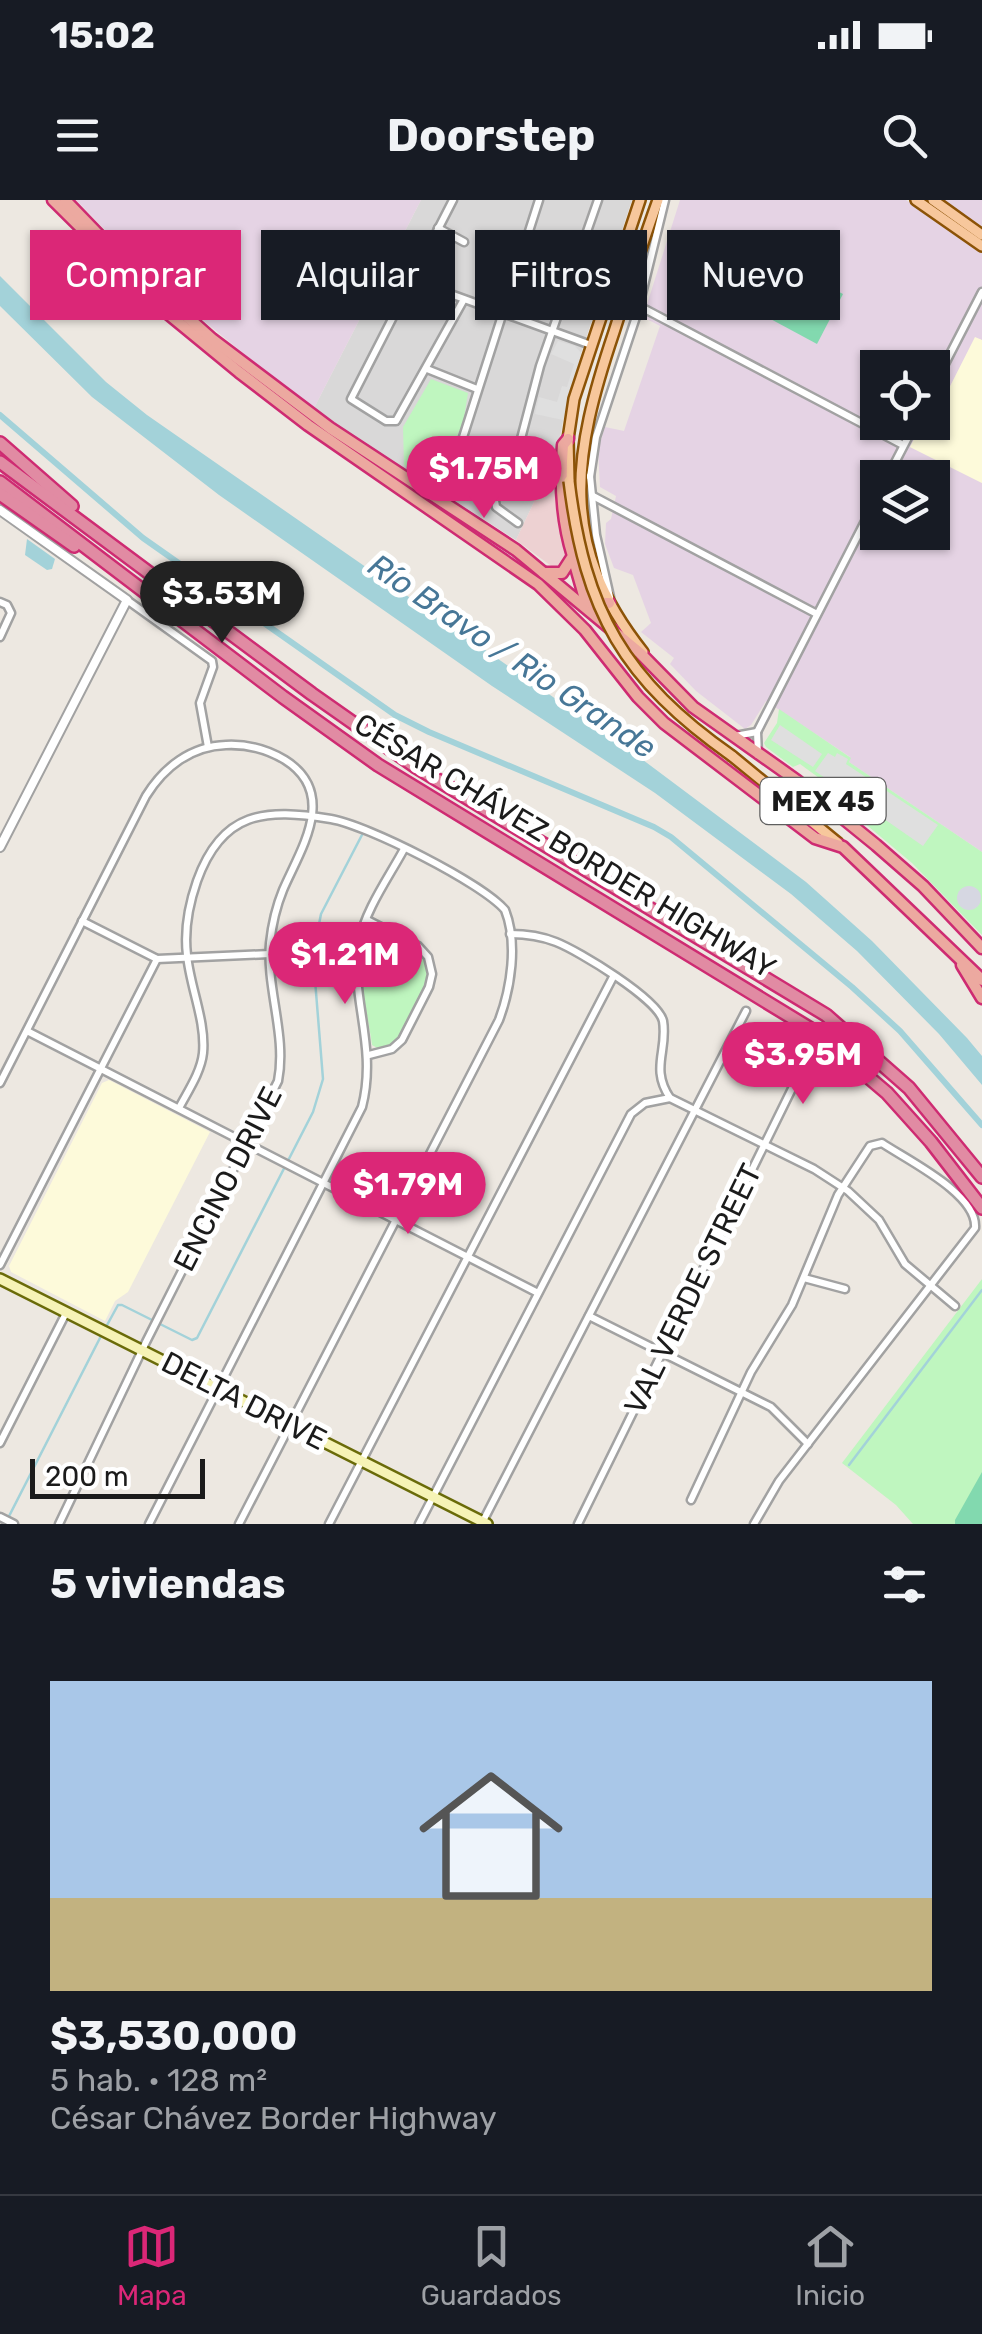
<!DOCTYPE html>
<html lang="es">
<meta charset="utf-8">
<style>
body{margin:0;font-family:Rubik,sans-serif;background:#242831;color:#f1f3f6;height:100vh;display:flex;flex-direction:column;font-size:38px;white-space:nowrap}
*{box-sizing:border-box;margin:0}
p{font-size:32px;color:#9ea1a6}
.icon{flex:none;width:55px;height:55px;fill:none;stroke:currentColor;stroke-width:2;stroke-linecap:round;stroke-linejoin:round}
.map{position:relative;height:1324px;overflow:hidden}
.panel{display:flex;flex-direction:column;background:#171b24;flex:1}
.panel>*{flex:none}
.guide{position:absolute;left:30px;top:30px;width:922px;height:90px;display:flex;gap:20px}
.buttons{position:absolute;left:860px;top:150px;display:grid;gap:20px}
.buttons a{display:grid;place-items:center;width:90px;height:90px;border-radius:0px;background:#171b24;box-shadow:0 2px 8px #0004;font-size:50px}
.scale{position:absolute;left:30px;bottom:25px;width:175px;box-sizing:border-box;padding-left:10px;border:5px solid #1b1b1b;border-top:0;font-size:28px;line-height:35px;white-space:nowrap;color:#1b1b1b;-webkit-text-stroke:8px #fff;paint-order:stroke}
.price{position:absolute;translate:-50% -85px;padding:0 22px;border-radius:35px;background:#db2777;color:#fff;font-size:32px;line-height:65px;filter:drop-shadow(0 2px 5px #0008)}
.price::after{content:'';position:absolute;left:50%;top:60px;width:30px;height:22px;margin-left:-15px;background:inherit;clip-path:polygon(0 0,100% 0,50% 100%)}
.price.current{background:#222;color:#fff}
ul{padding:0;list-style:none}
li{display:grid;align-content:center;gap:20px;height:530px;padding:0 50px}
li span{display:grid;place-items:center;height:310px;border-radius:0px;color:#555}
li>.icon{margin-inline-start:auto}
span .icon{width:180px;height:180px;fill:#fffc;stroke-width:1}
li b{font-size:42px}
h2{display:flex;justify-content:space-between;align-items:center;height:120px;padding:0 50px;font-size:42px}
.tag{padding:0 35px;border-radius:0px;background:#171b24;box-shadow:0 2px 8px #0004;font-size:35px;line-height:90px}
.tag.current{background:#db2777;color:#fff}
.status{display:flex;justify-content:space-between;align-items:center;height:70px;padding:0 50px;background:#171b24;direction:ltr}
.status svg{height:28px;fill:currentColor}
header{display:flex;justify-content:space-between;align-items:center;height:130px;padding:0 50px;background:#171b24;font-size:45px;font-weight:700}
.dock{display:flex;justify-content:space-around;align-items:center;height:140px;border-top:2px solid #363941;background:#171b24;font-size:28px;color:#9ea1a6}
.dock a{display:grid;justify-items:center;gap:5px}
.dock .current{color:#db2777}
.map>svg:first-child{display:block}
.residential{fill:#d9d8d8}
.commercial{fill:#edd1d2}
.industrial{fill:#e5d3e4;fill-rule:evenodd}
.education{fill:#fdfada}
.park{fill:#bff6bf}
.pitch{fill:#82d9af}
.parking{fill:#dfdfdf}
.plaza{fill:#d6d7e2}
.water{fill:#a3d2d9}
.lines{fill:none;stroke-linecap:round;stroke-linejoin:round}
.stream{stroke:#a3d2d9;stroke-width:2.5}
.canal{stroke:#a3d2d9;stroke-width:6}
.minor-casing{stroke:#a2a2a2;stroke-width:11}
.tertiary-casing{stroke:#a2a2a2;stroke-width:12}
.secondary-casing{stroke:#6a6b09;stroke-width:14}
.primary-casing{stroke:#8c5307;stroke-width:14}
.trunk-casing{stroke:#ce2b72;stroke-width:15}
.motorway-casing{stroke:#ce2b72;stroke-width:16}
.minor{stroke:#fff;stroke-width:6}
.tertiary{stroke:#fff;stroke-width:8}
.secondary{stroke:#f6f3b6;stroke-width:9}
.primary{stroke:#f7c79c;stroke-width:9}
.trunk{stroke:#eca9a0;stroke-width:10}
.motorway{stroke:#e18ba3;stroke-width:11}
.primary-bridge-casing{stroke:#8c5307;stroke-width:14;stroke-linecap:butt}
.primary-bridge{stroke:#f7c79c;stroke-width:9}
.labels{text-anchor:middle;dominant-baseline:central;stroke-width:10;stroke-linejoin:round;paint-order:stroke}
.shield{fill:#fff;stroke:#5f5f5f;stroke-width:2.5}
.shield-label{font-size:28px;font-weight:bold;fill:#1b1b1b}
.street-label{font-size:30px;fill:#1b1b1b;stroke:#fff}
.water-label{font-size:32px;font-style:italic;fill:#477797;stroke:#fff}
</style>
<div class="status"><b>15:02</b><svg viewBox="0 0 49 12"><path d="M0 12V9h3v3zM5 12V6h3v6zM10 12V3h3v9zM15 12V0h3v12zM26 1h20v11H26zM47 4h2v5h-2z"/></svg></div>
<header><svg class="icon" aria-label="menu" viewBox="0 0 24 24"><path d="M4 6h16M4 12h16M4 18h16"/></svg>Doorstep<svg class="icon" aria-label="search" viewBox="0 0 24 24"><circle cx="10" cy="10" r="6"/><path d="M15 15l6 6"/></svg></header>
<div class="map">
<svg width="982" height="1324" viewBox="0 0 982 1324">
<rect width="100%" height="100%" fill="#ede8e1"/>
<polygon class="residential" points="421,0 632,0 567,195 556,264 552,264 516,340 313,210"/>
<polygon class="commercial" points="552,264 556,264 565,353 565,361 558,371 516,340"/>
<g class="industrial">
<polygon points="76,0 421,0 313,210 156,82"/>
<path d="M680,0H906L982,53V140L975,138L933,220L932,168H878V222L931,223L928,230L921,227L910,247L982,283V652L849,562L850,557L766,501L751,525L745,529L696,491L670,464L674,458L641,432L651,423L633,375L614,368L605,344L606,323L611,319L616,296L600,287L598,249L605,227L624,231L660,126L643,117ZM878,278H932V332H878Z"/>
<polygon points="941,0 982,0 982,29"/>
</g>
<g class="education">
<polygon points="975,137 982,140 982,283 910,247 921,226 927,230 932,222"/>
<polygon points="109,880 210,932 128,1092 115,1101 105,1121 11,1072 9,1066 102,883"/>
</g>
<g class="park">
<polygon points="431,179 468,193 463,224 443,263 416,274 404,265 403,227"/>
<polygon points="779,509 851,558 849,562 982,652 982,735 912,663 825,590 826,583 800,564 793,567 766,547 764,543 777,523"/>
<path d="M370,729L421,754L429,773L427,784L399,840L381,850L372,845C368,812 351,759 370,729Z"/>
<polygon points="982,1079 982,1324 913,1324 896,1305 842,1263"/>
</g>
<g class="pitch">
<polygon points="791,67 843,94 817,144 765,116"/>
<polygon points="982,1272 982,1324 955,1324 955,1320"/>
</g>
<g class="parking">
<polygon points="558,141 575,146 583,155 563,220 535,214 539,197 557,202 562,186 567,187 574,164 551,154"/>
<polygon points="780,525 822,554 813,567 771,540"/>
<polygon points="828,553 835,557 837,553 848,559 846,564 938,625 923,646 815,571"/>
</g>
<circle class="plaza" cx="969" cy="698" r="12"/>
<g class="water">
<polygon points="0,76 106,182 147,215 635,554 806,682 872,741 967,838 982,856 982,885 939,834 857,751 791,694 655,593 492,486 219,295 92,197 0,106"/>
<polygon points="27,339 55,359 52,369 47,370 25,355"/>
</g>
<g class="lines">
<g class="stream">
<polyline points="106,1127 118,1105 122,1105 192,1140 197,1138 313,912 323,879 313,755 321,714 364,631"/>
<polyline points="849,1265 982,1090"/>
<polyline points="5,1324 102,1134"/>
</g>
<polyline class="canal" points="0,215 143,338 395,515 429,532 654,627 671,637 852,787 900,831 982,925"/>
<defs>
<g id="minor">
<polyline points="453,0 351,199 386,221 396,221 463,101"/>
<polyline points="539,0 457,256 459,268 494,294 505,290 512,273 540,166 598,0"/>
<polyline points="438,28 464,42"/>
<polyline points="412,80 591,145"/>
<polyline points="639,106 903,245"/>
<polyline points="427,169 477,189"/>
<polyline points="932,189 982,92"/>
<polyline points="590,276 596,335 610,397"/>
<polyline points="590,277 596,237 637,114 665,0"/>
<polyline points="887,278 916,222"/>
<polyline points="494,294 496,307 518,323"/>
<polyline points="593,296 817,414"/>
<polyline points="127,400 212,461 213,467 200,503 208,547"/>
<polyline points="0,402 7,405 11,413 0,437"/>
<polyline points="757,532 878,296"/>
<polyline points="757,532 758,555"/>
<polyline points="735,536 757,532"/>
<polyline points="367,720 418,746 428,757 432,774 429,787 402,840 392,849 369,855"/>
<polyline points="82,721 157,759 270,754"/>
<path d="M510,734C526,734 541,736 556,742C579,751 658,799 663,821C668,851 650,868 670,898L814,969L848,991L879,1020L905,1064L955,1106"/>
<polyline points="27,831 538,1093"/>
<path d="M0,883L146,596C164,567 191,546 226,545C247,544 267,549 285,560C339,594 300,650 283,690C276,707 272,725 270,743C266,788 287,836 278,881L146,1142L59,1324"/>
<path d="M179,908C188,891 201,872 203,853C206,821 190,787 187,755C184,730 189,704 197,681C222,611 265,608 331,619C367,625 482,683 505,710C518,743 511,788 499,820L239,1324"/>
<polyline points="0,1065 157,759"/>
<polyline points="804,1078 845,1089"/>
<polyline points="589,1116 771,1207 808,1244"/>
<polyline points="0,1243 66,1113"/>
<path d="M691,1300L751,1172L792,1105L838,995L870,946L882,943C907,960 978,994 975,1028L779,1281L754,1324"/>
<polyline points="0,1317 14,1324"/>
<polyline points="482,1323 746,811"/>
<path d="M149,1324L362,907C378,845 349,797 359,742C365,710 389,677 404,649"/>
<polyline points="329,1324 613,777"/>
<polyline points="419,1324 631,914 645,903 670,898"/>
<polyline points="578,1324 809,854"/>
</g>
<polyline id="tertiary" points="0,310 127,400 0,647"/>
<polyline id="secondary" points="0,1079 487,1324"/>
<g id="primary">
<polyline points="916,0 982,46"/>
<polyline points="933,0 982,35"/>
<polyline points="569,281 568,239 574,199 640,0"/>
<path d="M643,452C557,344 573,254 614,132C628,88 642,44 658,0"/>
<polyline points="732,556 838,643"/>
</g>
<g id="trunk">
<polyline points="53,0 166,112 239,172 308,225 538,384 585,430 638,497 664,523 815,638 843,647 982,780"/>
<polyline points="65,0 120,57 212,139 330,228 516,350 640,453 693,507 796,580 876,645 923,686 982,748"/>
<polyline points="573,357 585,399 591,403 609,403"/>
<path d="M544,373H562L573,356C562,321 560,282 563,245L568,239"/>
<polyline points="962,765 982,798"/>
</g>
<g id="motorway">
<polyline points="0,243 72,306"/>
<polyline points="0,262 312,494 416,567 826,815 909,888 982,977"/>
<polyline points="0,282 283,497 378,565 814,831 887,893 931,942 982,1008"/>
<polyline points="0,294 74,346"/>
</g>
</defs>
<use href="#minor" class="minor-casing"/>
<use href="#tertiary" class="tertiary-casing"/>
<use href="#secondary" class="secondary-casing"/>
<use href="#primary" class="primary-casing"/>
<use href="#trunk" class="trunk-casing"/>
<use href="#motorway" class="motorway-casing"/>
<use href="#minor" class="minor"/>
<use href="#tertiary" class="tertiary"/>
<use href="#secondary" class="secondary"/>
<use href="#primary" class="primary"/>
<use href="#trunk" class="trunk"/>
<use href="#motorway" class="motorway"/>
<defs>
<path id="primary-bridge" d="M569,281C585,412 624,480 732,556"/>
</defs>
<use href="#primary-bridge" class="primary-bridge-casing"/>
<use href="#primary-bridge" class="primary-bridge"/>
</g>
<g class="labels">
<rect class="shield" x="760.5" y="578" width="125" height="46" rx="8"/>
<g class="shield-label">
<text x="823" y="601">MEX 45</text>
</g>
<g class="street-label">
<text transform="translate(565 646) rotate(31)">CÉSAR CHÁVEZ BORDER HIGHWAY</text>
<text transform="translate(228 979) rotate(-63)">ENCINO DRIVE</text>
<text transform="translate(693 1089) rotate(-64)">VAL VERDE STREET</text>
<text transform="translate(244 1201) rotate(27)">DELTA DRIVE</text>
</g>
<g class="water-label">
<text transform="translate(512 456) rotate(34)">Río Bravo / Rio Grande</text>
</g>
</g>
</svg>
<div class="buttons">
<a><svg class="icon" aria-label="locate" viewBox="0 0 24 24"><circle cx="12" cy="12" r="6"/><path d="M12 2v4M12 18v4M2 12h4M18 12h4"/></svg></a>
<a><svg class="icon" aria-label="layers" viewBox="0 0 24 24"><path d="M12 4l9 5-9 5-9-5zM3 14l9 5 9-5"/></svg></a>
</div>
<div class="scale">200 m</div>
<b class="price" style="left:484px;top:321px">$1.75M</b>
<b class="price current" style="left:222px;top:446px">$3.53M</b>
<b class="price" style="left:345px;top:807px">$1.21M</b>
<b class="price" style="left:803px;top:907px">$3.95M</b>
<b class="price" style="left:408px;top:1037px">$1.79M</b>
<div class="guide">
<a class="tag current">Comprar</a>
<a class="tag">Alquilar</a>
<a class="tag">Filtros</a>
<a class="tag">Nuevo</a>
</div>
</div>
<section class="panel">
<h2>5 viviendas<svg class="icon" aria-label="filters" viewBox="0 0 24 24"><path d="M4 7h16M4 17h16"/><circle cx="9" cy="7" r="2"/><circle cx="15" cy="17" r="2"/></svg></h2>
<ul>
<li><span style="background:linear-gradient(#a9c7e8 70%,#c2b280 0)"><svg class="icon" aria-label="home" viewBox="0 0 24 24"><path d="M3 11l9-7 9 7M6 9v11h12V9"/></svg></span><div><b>$3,530,000</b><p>5 hab. · 128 m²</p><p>César Chávez Border Highway</p></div></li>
</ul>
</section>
<nav class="dock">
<a class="current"><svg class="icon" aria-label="map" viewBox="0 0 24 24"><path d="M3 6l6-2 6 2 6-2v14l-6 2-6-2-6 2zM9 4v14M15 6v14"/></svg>Mapa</a>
<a><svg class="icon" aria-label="saved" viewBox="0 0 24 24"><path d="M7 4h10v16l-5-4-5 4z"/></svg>Guardados</a>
<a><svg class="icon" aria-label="home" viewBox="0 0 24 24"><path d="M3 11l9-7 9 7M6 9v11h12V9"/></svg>Inicio</a>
</nav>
